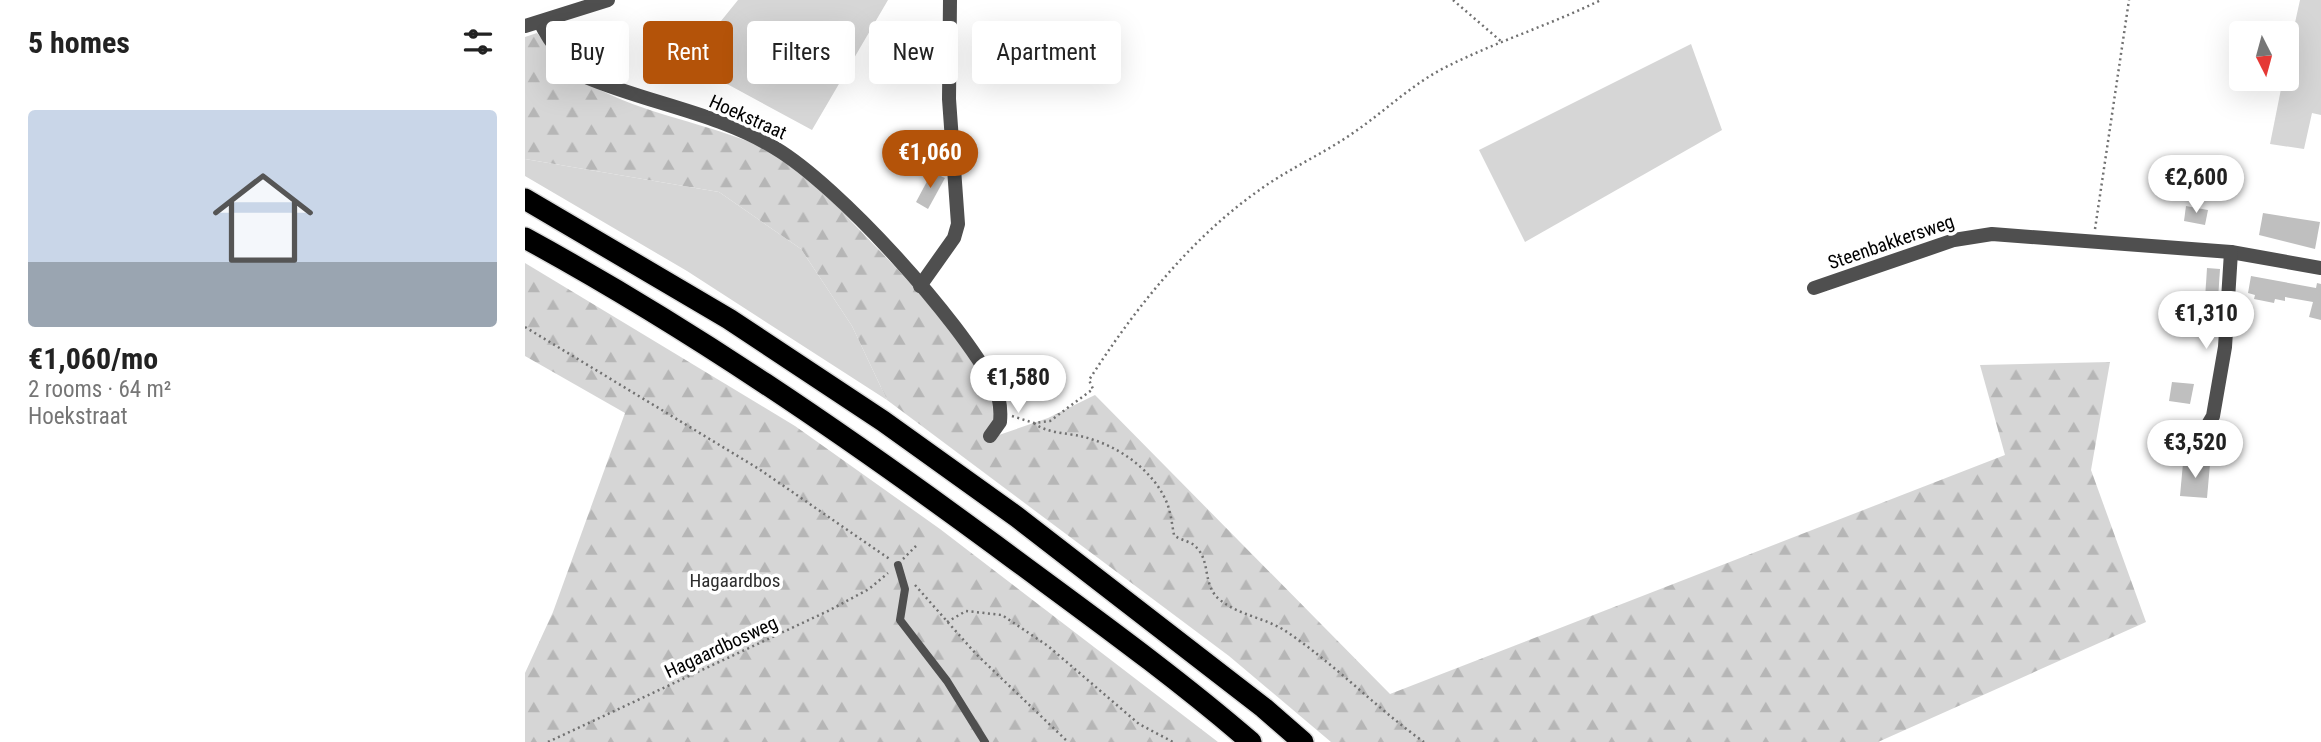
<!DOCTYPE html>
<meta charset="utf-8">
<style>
body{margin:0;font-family:"Roboto Condensed",sans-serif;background:#f6f6f6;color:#222;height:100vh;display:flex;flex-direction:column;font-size:26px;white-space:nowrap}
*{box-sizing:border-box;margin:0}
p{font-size:23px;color:#767676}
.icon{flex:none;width:38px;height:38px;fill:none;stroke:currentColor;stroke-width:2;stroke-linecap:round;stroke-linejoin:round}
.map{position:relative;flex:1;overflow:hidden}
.side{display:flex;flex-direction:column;background:#fff;width:525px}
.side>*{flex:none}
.guide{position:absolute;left:21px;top:21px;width:665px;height:63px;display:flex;gap:14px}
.needle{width:46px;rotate:174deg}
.buttons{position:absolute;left:1704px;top:21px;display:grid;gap:14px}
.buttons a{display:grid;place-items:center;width:70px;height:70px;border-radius:7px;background:#fff;box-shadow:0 7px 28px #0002;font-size:35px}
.price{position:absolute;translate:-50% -60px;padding:0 16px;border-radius:24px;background:#fff;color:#222;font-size:23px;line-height:46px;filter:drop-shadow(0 2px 4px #0008)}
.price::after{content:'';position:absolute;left:50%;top:42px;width:21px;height:16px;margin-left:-10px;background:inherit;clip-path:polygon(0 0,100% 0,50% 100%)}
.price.selected{background:#b45309;color:#fff}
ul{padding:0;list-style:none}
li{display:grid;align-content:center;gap:14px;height:371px;padding:0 28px}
li span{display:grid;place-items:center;height:217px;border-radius:7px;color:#555}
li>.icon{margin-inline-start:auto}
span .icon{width:126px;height:126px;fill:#fffc;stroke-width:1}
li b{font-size:30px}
h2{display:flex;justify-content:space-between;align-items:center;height:84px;padding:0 28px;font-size:30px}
.tag{padding:0 24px;border-radius:7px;background:#fff;box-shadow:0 7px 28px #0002;font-size:24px;line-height:63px}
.tag.selected{background:#b45309;color:#fff}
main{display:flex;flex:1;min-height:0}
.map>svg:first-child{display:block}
.grass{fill:#d6d6d6}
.forest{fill:url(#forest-firs)}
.building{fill:#bfbfbf}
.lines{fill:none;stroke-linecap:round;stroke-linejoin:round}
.highway-casing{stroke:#dbdbdb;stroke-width:24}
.path{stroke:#717171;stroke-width:2.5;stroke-dasharray:2 3.5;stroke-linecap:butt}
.lane{stroke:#4f4f4f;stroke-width:8}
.street{stroke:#4f4f4f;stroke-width:14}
.highway{stroke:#000;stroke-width:21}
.labels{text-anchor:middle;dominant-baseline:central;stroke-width:7;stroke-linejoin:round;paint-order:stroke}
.street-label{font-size:19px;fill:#000;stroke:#fff}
.park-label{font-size:19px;fill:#2d2d2d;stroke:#fff}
</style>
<main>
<section class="side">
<h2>5 homes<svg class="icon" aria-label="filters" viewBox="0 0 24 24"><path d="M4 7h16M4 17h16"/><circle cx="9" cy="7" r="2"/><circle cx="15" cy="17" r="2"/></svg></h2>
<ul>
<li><span style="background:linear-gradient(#c9d6e8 70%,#9aa5b1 0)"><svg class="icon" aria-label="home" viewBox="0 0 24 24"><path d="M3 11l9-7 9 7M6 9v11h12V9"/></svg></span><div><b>€1,060/mo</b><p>2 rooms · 64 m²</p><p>Hoekstraat</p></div></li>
</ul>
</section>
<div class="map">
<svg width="1796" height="742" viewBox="0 0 1796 742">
<defs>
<pattern id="forest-firs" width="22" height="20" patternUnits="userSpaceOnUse" patternTransform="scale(1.75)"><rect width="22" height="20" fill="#d6d6d6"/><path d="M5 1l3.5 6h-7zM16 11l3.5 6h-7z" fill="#b6b6b6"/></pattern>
</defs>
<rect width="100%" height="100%" fill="#fff"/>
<g class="grass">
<polygon points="213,0 363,0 287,130 204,85 173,72 140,68 150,55 162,63"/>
<polygon points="1775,0 1796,0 1796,115 1787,113 1779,149 1745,144 1758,79 1762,79 1762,59"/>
<polygon points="1166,44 1197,130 1000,242 954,150"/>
<polygon points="0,159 194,192 276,249 327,326 362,400 162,271 0,176"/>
</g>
<g class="forest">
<path d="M12,33C28,53 44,72 66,85C124,118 196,124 255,156C283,171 305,198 326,221C377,274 432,327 465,395C471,408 465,423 471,436L523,418L570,395L865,694L1480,455L1455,365L1585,362L1566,470L1621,622L1353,742H806L704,656L362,400L327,326L276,249L194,192L0,159V37Z"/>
<polygon points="0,263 270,426 415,529 693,742 0,742 0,673 28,612 100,413 0,356"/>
</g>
<g class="building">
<polygon points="407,172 420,178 403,209 391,202"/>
<polygon points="1661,206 1683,210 1680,225 1659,221"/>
<polygon points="1738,213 1795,222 1790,249 1734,235"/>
<polygon points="1682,268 1695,269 1693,299 1680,299"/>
<polygon points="1726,276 1791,288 1792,283 1796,284 1796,320 1784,317 1788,302 1760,297 1760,301 1750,299 1749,303 1729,299 1730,295 1723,293"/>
<polygon points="1647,382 1669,384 1665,404 1644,401"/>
<polygon points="1658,463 1685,464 1682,498 1655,496"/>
</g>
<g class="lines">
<defs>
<g id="highway">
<polyline points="0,199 204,319 358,421 492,517 739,708 778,742"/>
<path d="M0,238C165,328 319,434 470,545C556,609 645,672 726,742"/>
</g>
</defs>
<use href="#highway" class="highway-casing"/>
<g class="path">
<polyline points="928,0 978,43"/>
<polyline points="1570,229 1604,0"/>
<polyline points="0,327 234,469 366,560"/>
<path d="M487,416L509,423L525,421L568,389L564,380C609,310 664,240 733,191C763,169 798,154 828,133C859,112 886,85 919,68C970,42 1025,25 1076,0"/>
<path d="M509,423C521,433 541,433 555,436C591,444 628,469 642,503C646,513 647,525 649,535C656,541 667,541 672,548C686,563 677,585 695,600C715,616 742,618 762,632C811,665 851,708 899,742"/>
<polyline points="378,559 391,546"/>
<polyline points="390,585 451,654 543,742"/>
<polyline points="422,622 441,611 477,615 523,646 614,724 648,742"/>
<polyline points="23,742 303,611 344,589 363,573"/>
</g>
<polyline class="lane" points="373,565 380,589 375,620 422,681 460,742"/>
<g class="street">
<path d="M15,22C26,45 41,61 61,77C122,103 193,113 250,148C314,186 435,320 469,386C475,397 476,410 475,422L465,436"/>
<polyline points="0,26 83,0"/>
<polyline points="395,286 429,238 433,224 424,99 425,0"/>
<polyline points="1289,288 1429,240 1467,234 1706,252 1796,268"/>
<polyline points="1655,454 1672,443 1688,416 1700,347 1706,252"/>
</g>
<use href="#highway" class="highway"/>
</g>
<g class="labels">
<g class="street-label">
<text transform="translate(223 117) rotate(24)">Hoekstraat</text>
<text transform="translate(1366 242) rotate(-19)">Steenbakkersweg</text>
<text transform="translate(196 647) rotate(-25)">Hagaardbosweg</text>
</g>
<g class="park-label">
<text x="210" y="580">Hagaardbos</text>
</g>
</g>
</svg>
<div class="buttons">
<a><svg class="needle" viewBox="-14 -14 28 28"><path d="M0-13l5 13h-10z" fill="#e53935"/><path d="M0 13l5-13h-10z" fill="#767676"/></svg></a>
</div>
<b class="price selected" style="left:405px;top:190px">€1,060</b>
<b class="price" style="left:1671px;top:215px">€2,600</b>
<b class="price" style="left:1681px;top:351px">€1,310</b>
<b class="price" style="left:493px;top:415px">€1,580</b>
<b class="price" style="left:1670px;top:480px">€3,520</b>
<div class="guide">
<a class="tag">Buy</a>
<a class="tag selected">Rent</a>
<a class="tag">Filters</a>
<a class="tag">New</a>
<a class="tag">Apartment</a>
</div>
</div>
</main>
